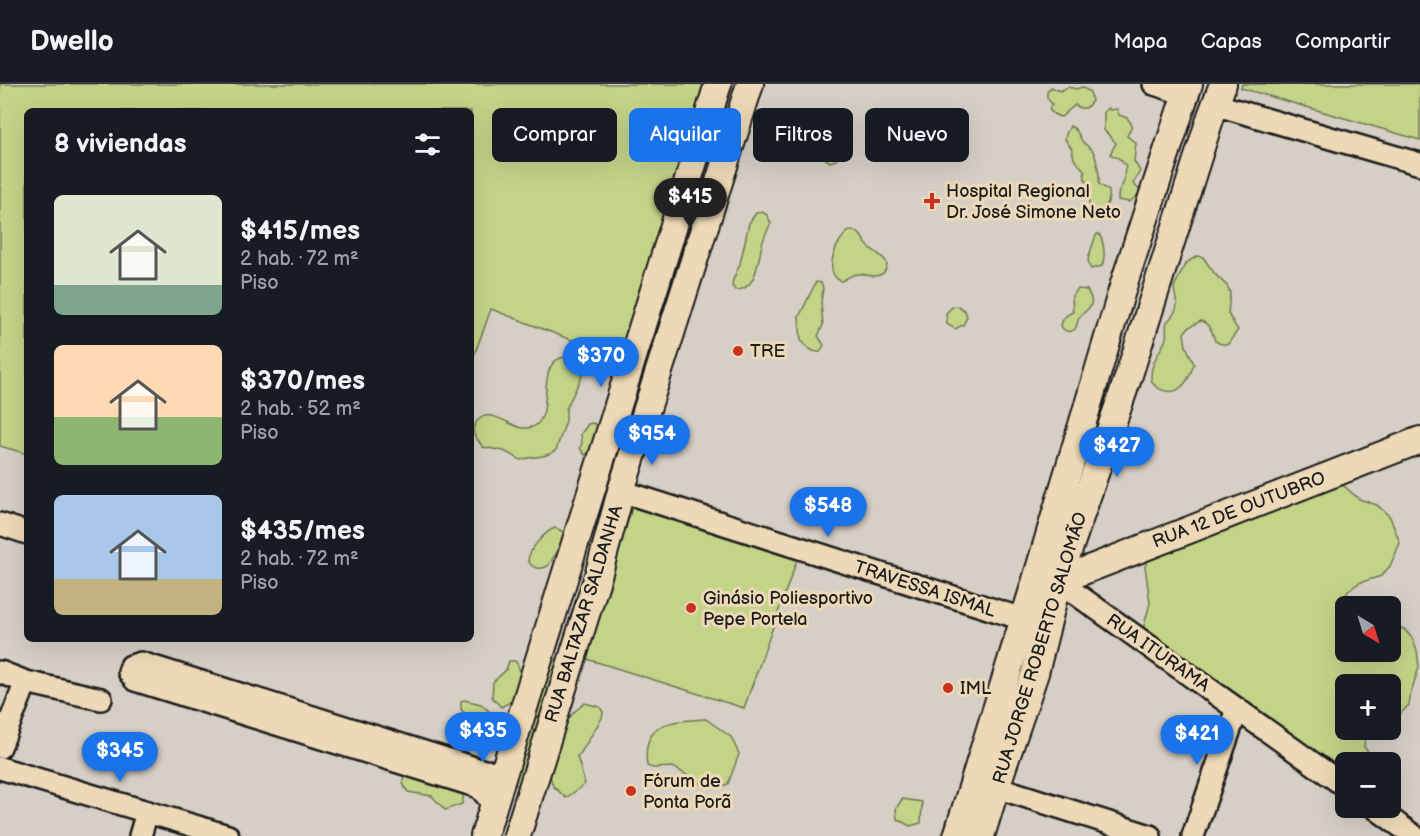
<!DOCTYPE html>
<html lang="es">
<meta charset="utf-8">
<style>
body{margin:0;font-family:"Balsamiq Sans",sans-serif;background:#20242c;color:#f1f3f6;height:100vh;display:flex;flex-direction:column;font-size:22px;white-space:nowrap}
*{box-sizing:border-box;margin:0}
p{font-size:20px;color:#9ea1a6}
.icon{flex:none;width:33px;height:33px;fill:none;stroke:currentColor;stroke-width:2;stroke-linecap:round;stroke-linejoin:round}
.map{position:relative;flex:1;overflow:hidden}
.details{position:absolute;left:24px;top:24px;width:450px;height:534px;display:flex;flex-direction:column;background:#171b24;border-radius:9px;box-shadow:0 6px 24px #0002}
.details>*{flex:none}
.top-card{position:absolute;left:492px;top:24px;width:570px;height:54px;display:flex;gap:12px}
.needle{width:39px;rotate:142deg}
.fabs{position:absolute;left:1335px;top:512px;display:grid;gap:12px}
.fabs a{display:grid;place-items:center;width:66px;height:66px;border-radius:9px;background:#171b24;box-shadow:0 6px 24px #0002;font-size:30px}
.price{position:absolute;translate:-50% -51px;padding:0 14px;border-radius:21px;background:#1a73e8;color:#fff;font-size:20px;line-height:39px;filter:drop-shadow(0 2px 3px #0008)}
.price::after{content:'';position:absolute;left:50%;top:36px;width:18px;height:14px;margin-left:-9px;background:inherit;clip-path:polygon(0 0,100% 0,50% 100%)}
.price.active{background:#222;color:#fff}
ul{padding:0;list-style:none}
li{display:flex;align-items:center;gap:18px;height:150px;padding:0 30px}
li span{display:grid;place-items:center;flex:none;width:168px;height:120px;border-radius:9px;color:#555}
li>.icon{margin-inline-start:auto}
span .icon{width:72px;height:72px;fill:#fffc;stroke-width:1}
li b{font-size:26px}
h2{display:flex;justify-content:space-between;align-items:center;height:72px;padding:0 30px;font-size:26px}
.tag{padding:0 21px;border-radius:9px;background:#171b24;box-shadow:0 6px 24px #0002;font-size:21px;line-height:54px}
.tag.active{background:#1a73e8;color:#fff}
header{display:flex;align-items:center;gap:36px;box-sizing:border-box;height:84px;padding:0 30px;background:#171b24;border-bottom:2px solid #363941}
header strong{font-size:28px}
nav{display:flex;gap:33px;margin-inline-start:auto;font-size:21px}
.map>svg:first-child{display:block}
.green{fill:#c3d489;stroke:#707852;stroke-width:1.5}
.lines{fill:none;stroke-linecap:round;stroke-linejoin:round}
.minor-casing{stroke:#1c1c1c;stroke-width:26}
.major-casing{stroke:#1c1c1c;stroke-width:30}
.minor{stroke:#edd9b7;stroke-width:21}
.major{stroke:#edd9b7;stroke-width:26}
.poi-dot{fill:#c8321e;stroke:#edd9b7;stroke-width:2}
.labels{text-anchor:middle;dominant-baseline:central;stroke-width:6;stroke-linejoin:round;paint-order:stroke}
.poi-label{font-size:18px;fill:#1c1c1c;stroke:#edd9b7;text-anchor:start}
.street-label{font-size:18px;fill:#1c1c1c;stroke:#edd9b7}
</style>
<header>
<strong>Dwello</strong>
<nav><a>Mapa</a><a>Capas</a><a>Compartir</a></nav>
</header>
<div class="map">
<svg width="1420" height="752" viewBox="0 0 1420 752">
<rect width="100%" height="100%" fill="#d6cfc5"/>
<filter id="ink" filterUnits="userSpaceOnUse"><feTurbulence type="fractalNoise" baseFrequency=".0167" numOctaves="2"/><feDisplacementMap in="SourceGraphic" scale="12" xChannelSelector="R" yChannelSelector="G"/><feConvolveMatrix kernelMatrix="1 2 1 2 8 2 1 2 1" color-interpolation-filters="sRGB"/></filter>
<g filter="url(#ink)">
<g class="green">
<polygon points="0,0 708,0 618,274 491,225 471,280 471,27 27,27 27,370 0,362"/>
<polygon points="1242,0 1420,0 1420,56 1241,4"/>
<path d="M1051,3L1060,7L1068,3L1076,5L1082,3L1090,8L1092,17L1086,24H1080L1075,21L1061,33C1056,32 1052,30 1049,25L1052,20L1047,14V8Z"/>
<path d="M1109,24L1110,26L1117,25L1119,31L1127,34L1131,39V44L1127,52L1136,59L1134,77L1140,87L1133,100L1140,106L1136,113L1129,118L1118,116C1118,103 1121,106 1124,97C1125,92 1123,88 1126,82L1120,75L1110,70L1116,59L1104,46V28Z"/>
<path d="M1070,42C1078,46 1078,50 1082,57C1085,61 1090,63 1093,67C1097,75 1100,93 1099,100L1109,107C1110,116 1107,124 1098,128C1086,124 1088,115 1091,105L1085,95L1084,86L1074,75L1072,65L1065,55L1066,50Z"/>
<path d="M828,43L835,44C843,52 839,66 836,76L830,78C816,70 817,54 828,43Z"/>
<path d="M762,128L767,131L771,139C768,145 765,151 763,157C758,173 758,207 735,206L732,202L733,196L740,180L749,139L756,129Z"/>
<path d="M849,147C863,146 861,156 869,163C875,169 894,176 884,188C877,196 867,189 858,190C851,190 847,195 841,197C822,189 836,156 849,147Z"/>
<path d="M1097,150H1099C1104,158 1106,173 1102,182L1091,185C1085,176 1090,170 1093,160C1094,157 1095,153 1097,150Z"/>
<path d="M1197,172L1203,173L1214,189L1228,203L1230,209L1228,230L1238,246L1228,260H1221L1215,257C1212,248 1211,241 1201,237L1189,243L1184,249L1186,262L1194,280C1191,289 1188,298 1180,304C1170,312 1151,305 1151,292C1151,278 1160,268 1165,257C1168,251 1165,244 1167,238C1182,222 1176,222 1174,203L1186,179Z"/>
<path d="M816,198L821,199L823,204L821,219L823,241L818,252L824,261L820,268C812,269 806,263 801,256L799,233Z"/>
<path d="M1078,205L1087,206C1099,225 1084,224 1078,236C1077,239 1077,243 1075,245C1070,249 1064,248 1061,242C1062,235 1066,230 1073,228L1072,212Z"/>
<polygon points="958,222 965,227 967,233 963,241 955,245 947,240 946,229 952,223"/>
<path d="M564,273L578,281L582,292L566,325V337L556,366C544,375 534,371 521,376L504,367L483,363L474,351L473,345L477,337L484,332C501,329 516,349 532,343C557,335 533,279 564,273Z"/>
<polygon points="593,339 598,342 591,368 585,371 580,364 582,359 581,350 588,340"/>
<polygon points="1331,402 1344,402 1359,415 1377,421 1390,433 1400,459 1390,482 1381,492 1359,499 1349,506 1342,517 1349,522 1346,522 1346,567 1390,567 1391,540 1404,545 1412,554 1417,567 1419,583 1411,608 1409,621 1400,630 1391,627 1390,600 1346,600 1346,645 1369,645 1365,650 1364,663 1372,672 1374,678 1346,678 1345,689 1327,676 1303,665 1144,558 1143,545 1150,519 1145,482 1151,470"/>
<polygon points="634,416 798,473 744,624 587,575"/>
<path d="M555,444L566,449L563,465L555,471L548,482C540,486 532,485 528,476C529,466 545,447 555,444Z"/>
<polygon points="561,574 570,615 568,636 575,627 585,619 600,623 603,628 602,634 580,670 577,672 585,700 566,714 553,702 548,685 525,702 511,700 544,584 555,575"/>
<path d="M509,577H515C526,589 515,604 512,617L501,623L492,613L493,598L506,586Z"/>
<path d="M464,616L481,620L493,631C496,641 493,653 482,656C477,649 472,641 473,632L465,630L461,625V617Z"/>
<path d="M706,635L731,653L739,670L728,700L717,704L704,701L673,683L653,684L647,682C641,637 671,637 706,635Z"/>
<path d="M408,688L464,708L462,720L445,726L432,712L408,708C402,701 401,694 408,688Z"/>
<polygon points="902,715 922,718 921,739 910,742 897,735 896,725"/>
</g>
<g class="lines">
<defs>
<g id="minor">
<polyline points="1154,0 1185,10"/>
<polyline points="1217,21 1420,80"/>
<polyline points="621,407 1038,540"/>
<polyline points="0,440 27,449"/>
<polyline points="1058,497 1346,703"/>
<polyline points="0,588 26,598 101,615"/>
<polyline points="0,663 26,598"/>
<polyline points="0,684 228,752"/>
<polyline points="983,699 1150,752"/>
<polyline points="494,720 479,703 135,596 129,588 131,582 141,579 484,687 503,688"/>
<polyline points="1374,723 1414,752"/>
<polyline points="140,752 147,728"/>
<polyline points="1193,752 1237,625"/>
</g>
<g id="major">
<polyline points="1048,498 1058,497 1420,356"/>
<polyline points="484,752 718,0"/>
<polyline points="517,752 598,492 621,407 750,0"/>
<polyline points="957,752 1035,499 1126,193 1189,0"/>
<polyline points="981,752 996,703 1035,589 1058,497 1128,294 1211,32 1223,0"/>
</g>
</defs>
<use href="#minor" class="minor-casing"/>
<use href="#major" class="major-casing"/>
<use href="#minor" class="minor"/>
<use href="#major" class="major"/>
</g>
</g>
<g class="poi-dot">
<path d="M929 108h6v6h6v6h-6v6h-6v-6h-6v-6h6z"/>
<circle cx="738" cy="267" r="6"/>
<circle cx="691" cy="524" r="6"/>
<circle cx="948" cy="604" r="6"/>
<circle cx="631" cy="707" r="6"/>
</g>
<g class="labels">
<g class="poi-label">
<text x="946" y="107">Hospital Regional<tspan x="946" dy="21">Dr. José Simone Neto</tspan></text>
<text x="750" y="267">TRE</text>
<text x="703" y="514">Ginásio Poliesportivo<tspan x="703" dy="21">Pepe Portela</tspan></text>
<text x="960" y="604">IML</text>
<text x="643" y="697">Fórum de<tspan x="643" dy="21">Ponta Porã</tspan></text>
</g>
<g class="street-label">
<text transform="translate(1239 426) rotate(-21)">RUA 12 DE OUTUBRO</text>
<text transform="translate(925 505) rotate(18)">TRAVESSA ISMAL</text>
<text transform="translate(584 530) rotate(-73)">RUA BALTAZAR SALDANHA</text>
<text transform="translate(1040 564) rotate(-73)">RUA JORGE ROBERTO SALOMÃO</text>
<text transform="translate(1158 569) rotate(35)">RUA ITURAMA</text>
</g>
</g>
</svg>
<div class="fabs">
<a><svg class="needle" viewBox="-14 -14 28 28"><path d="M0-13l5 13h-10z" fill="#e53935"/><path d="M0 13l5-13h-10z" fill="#9ea1a6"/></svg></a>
<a>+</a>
<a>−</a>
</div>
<b class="price active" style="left:690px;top:145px">$415</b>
<b class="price" style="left:601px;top:304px">$370</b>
<b class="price" style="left:652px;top:382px">$954</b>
<b class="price" style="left:1117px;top:394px">$427</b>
<b class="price" style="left:828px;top:454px">$548</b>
<b class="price" style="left:483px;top:679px">$435</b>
<b class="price" style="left:1197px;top:682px">$421</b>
<b class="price" style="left:120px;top:699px">$345</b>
<div class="top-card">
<a class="tag">Comprar</a>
<a class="tag active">Alquilar</a>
<a class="tag">Filtros</a>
<a class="tag">Nuevo</a>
</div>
<section class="details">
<h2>8 viviendas<svg class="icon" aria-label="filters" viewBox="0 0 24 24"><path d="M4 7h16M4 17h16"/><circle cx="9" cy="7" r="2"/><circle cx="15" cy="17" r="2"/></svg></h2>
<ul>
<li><span style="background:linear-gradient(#dfe7d0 75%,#7fa58c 0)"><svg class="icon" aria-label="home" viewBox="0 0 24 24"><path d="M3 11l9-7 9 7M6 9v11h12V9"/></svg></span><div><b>$415/mes</b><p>2 hab. · 72 m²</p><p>Piso</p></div></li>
<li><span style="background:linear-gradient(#ffd9b3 60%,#8fb573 0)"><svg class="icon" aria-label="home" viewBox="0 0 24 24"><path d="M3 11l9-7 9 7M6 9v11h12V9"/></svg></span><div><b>$370/mes</b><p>2 hab. · 52 m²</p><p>Piso</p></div></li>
<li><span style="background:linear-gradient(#a9c7e8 70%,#c2b280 0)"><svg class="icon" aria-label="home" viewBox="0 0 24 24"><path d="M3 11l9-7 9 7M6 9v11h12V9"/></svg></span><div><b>$435/mes</b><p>2 hab. · 72 m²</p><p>Piso</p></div></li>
</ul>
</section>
</div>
